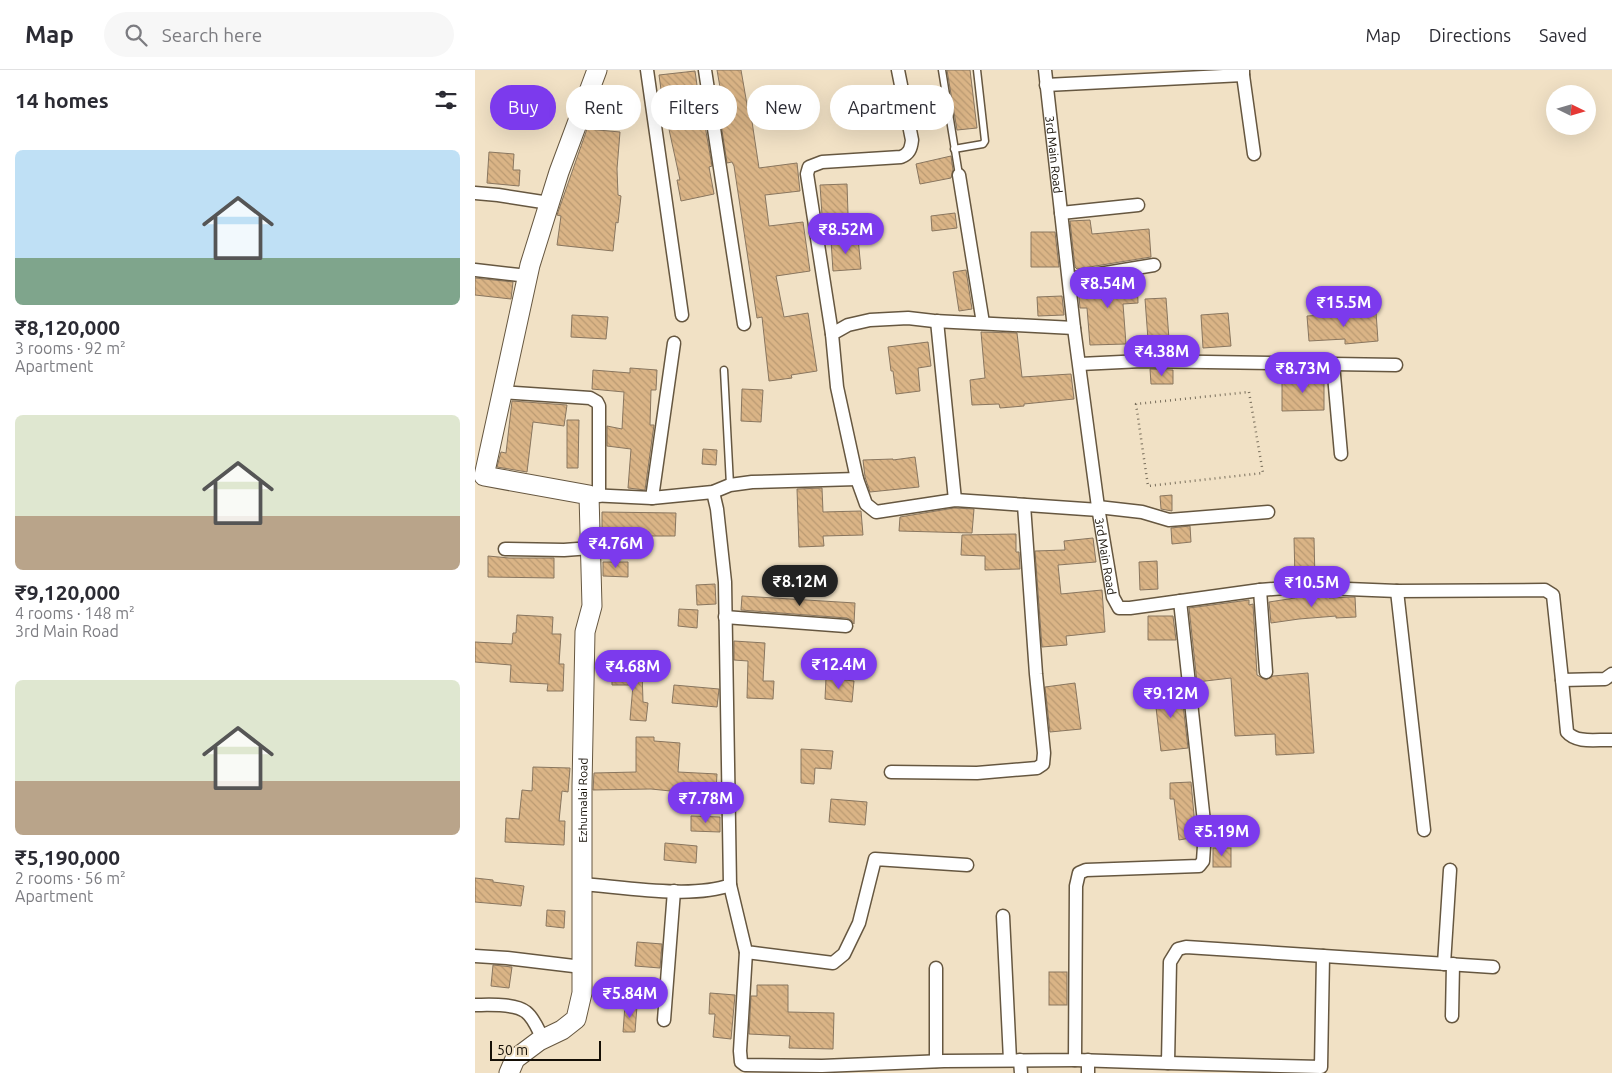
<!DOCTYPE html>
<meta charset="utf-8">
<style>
body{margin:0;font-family:Ubuntu,sans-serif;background:#f7f7f7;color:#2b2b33;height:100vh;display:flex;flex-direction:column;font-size:19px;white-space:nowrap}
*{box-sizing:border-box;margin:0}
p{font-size:16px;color:#7c7c81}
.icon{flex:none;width:28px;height:28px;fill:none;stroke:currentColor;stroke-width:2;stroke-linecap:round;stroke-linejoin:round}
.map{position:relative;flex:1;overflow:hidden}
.drawer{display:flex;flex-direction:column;background:#fff;width:475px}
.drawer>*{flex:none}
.guide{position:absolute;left:15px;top:15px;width:475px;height:45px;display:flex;gap:10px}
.needle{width:32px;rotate:95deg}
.controls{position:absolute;left:1071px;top:15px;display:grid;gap:10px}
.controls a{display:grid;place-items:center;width:50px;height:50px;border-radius:50%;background:#fff;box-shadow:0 5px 20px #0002;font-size:25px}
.scale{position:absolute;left:15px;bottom:12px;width:111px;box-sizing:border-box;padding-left:5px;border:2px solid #150f06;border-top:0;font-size:14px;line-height:18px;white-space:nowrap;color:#150f06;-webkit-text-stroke:4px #f1e1c5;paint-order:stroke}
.price{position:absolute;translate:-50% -42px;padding:0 11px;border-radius:18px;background:#7c3aed;color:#fff;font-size:16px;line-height:32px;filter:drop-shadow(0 1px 2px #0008)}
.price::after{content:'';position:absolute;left:50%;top:30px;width:15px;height:11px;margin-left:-8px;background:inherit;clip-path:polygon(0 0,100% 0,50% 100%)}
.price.current{background:#222;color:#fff}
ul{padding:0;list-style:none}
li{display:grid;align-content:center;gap:10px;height:265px;padding:0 15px}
li span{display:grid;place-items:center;height:155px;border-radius:8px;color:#555}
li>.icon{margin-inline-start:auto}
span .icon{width:90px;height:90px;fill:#fffc;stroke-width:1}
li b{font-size:21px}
h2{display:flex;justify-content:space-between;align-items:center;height:60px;padding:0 15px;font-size:21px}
.tag{padding:0 18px;border-radius:22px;background:#fff;box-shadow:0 5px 20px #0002;font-size:18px;line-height:45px}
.tag.current{background:#7c3aed;color:#fff}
header{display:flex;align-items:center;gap:30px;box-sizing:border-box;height:70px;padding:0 25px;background:#fff;border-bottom:1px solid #e1e1e2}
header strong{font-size:24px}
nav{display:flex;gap:28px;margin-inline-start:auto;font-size:18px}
.search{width:350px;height:45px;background:#f7f7f7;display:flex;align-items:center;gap:12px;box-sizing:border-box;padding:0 18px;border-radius:28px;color:#7c7c81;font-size:19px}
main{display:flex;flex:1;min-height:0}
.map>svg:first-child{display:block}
.building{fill:url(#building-back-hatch);stroke:#89765f}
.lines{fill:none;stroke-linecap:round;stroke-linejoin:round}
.lane-casing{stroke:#665740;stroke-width:9}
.street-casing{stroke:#665740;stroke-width:15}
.secondary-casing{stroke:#665740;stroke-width:21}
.path{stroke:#786e5c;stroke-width:2.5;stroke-dasharray:1 4;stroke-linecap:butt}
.lane{stroke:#fff;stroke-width:6}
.street{stroke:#fff;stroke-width:12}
.secondary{stroke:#fff;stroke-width:19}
.labels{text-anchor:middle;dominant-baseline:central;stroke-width:4.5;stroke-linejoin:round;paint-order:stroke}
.street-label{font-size:12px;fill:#150f06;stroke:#f1e1c5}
</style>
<header>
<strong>Map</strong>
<div class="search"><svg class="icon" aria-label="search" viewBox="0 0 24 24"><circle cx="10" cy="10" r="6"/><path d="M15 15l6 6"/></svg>Search here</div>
<nav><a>Map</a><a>Directions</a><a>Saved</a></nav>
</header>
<main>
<section class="drawer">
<h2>14 homes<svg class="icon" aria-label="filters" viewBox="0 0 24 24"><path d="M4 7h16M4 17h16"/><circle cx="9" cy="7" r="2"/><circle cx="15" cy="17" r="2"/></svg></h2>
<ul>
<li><span style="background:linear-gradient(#bfe0f5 70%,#7fa58c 0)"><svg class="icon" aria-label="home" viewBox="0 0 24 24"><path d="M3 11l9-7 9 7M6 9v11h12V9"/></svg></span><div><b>₹8,120,000</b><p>3 rooms · 92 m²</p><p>Apartment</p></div></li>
<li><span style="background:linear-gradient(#dfe7d0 65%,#b9a48a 0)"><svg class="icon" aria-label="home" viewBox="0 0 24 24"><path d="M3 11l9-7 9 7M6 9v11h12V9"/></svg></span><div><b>₹9,120,000</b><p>4 rooms · 148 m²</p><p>3rd Main Road</p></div></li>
<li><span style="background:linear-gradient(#dfe7d0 65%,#b9a48a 0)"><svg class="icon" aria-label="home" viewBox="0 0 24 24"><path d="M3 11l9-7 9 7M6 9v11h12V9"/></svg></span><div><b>₹5,190,000</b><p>2 rooms · 56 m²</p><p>Apartment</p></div></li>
</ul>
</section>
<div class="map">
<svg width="1137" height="1003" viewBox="0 0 1137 1003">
<defs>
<pattern id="building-back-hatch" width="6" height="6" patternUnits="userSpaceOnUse" patternTransform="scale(1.25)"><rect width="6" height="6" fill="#dab486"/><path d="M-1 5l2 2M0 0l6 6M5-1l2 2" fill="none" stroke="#ba9a72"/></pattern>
</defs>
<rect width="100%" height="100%" fill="#f1e1c5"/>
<g class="building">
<polygon points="242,0 266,0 274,46 276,45 284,98 322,93 325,121 290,125 294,156 328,152 335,201 301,206 309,247 333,243 342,301 316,305 317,308 294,311 287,247 282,248 259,96 257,92 252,93 245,47 250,46"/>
<polygon points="472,0 495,0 502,58 482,60"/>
<polygon points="220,1 227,51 229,50 237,96 234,97 239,124 206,131 202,110 205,110 187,27 184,5"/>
<polygon points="112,59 145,62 142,99 143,125 146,126 143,153 141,152 138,181 82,175 86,146 82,145"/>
<polygon points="14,82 39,84 38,100 45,100 44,116 12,113"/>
<polygon points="476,86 478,100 476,108 445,114 441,94"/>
<polygon points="372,114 373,144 347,145 345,115"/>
<polygon points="480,143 482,158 457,161 456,146"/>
<polygon points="615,150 617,164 674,159 676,187 602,199 600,197 595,151"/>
<polygon points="556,162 580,162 584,197 556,197"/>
<polygon points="383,168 386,199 358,201 356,170"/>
<polygon points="491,200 497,239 484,241 478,202"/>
<polygon points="662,206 663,233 648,234 651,274 615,275 612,238 605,238 603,216"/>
<polygon points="0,208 38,212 36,229 0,225"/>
<polygon points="587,226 589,245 563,246 562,227"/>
<polygon points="691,228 695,283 674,283 670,229"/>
<polygon points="901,242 903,271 870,274 870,269 834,271 832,246"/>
<polygon points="753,243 756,276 728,278 726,245"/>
<polygon points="97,245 133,247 131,269 96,267"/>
<polygon points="506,262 542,263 547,307 596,304 599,329 549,334 549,336 525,338 524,334 497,335 495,310 510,308"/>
<polygon points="453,272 456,296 443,298 445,321 421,324 418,301 416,301 413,277"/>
<polygon points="155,298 182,300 181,320 176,320 175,355 179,355 170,420 153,418 156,379 132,376 132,356 147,359 149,322 117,319 118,300 155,303"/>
<polygon points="675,299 698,300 698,314 676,314"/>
<polygon points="849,307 849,340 807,341 807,308"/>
<polygon points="267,319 288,320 286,352 266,351"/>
<polygon points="37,331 92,335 89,356 58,352 52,402 22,397 26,382 31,383"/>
<polygon points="92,350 104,350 103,398 92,398"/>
<polygon points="228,379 242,380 241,395 227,394"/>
<polygon points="440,387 444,417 395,422 390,407 388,390 418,389 418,390"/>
<polygon points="347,418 348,442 386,441 388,465 348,466 349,476 324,477 322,419"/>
<polygon points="697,425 697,441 686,439 685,426"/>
<polygon points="479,438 499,439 497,463 424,461 425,447"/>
<polygon points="127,442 201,443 200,466 174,466 174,462 127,461"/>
<polygon points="715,456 716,472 697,474 696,458"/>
<polygon points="541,464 541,482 544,482 545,499 510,500 510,486 486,485 487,465"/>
<polygon points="618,468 621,492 583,495 586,524 627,520 630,562 591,566 592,575 567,577 560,481 590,480 589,471"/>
<polygon points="819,468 839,468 840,510 820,509"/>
<polygon points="13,486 34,488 79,488 79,508 13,507"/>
<polygon points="682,491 683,519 665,520 664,492"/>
<polygon points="128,492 153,492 153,507 128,506"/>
<polygon points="240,514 241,534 222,535 221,515"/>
<polygon points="820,525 854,526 854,528 880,527 881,547 861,548 861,546 824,549 796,553 794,532 820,528"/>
<polygon points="267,526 380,533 379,554 376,550 372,548 266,540"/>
<polygon points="774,530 774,535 778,534 782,605 791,610 798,606 833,603 839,683 801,685 800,664 760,666 756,608 722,612 714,538"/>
<polygon points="204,539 223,540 222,558 203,556"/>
<polygon points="42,545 78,547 77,564 86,564 84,594 89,594 88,621 72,621 73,614 35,612 36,595 0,592 0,572 37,574 38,563 41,563"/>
<polygon points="673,546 698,546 701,570 673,570"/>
<polygon points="259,571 290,573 288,611 299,611 298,629 272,628 273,591 259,590"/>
<polygon points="177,588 194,589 193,603 176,602"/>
<polygon points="167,600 168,632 173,633 171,651 155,650 158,615 137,615 137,601"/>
<polygon points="351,608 379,611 377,632 350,629"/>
<polygon points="600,613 606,659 575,662 570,617"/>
<polygon points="199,615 244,619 242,637 197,633"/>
<polygon points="706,617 713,678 686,681 679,620"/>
<polygon points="161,667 179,667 179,671 205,673 203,702 242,704 241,720 216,718 215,723 176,719 118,720 119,703 161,702"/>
<polygon points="326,679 358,681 356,699 340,698 339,714 326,713"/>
<polygon points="58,697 95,698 93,722 87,721 84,751 90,751 89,775 30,772 31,748 44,749 47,720 57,721"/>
<polygon points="716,712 721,767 704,770 699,729 695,729 695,713"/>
<polygon points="356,729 392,732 390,755 354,752"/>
<polygon points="216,746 245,747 245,762 216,761"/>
<polygon points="190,773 222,776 221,793 189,790"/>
<rect x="738" y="778" width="18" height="19"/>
<polygon points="0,808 18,810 18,812 49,816 46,836 0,832"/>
<polygon points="72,840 90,841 89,858 71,856"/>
<polygon points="162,872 187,874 185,898 160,896"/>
<polygon points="18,895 37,897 34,918 16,916"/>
<rect x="574" y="902" width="18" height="33"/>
<polygon points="282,915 313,915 313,942 359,943 358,979 314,978 315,966 274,964 276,926 282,926"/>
<polygon points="235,923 260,925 256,969 238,967 240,944 234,944"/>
<polygon points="150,935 162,936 160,962 148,962"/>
</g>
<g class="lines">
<defs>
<g id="lane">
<polyline points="467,0 484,105"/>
<polyline points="479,79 508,74 510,71 502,0"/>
<polyline points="249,300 255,415"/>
</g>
<g id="street">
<polyline points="172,0 207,245"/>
<polyline points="230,0 269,254"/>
<path id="s1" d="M570,0L599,258L623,437L638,527L644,538H655L785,520L823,517L922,521L1070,520L1078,525L1087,610L1130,609L1137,604"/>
<polyline points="768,5 779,84"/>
<polyline points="571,15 768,5 768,0"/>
<polyline points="484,105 508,253"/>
<polyline points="0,123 23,125 74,133"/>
<polyline points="586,143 663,135"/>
<polyline points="0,200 53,206"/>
<polyline points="594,209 679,195"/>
<polyline points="462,251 480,430"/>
<polyline points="599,258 459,251 433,248 395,250 373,255 357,264 362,317 382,409 391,434 401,442 480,430 624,440"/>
<path d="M357,264L332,104L334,97L347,92L426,87C434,84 436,79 437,70L423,0"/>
<polyline points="605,294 667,291 921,295"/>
<polyline points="858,294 866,384"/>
<polyline points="27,322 115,328 122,332 124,336 124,426"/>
<polyline points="114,425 177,428 238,422 255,415 277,412 382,409"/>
<polyline points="177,428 199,273"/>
<polyline points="623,437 667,442 694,450 793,442"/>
<polyline points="30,479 89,480 116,478"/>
<polyline points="785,520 791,602"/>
<polyline points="922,521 949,760"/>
<polyline points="250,547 371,556"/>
<path d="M1087,610L1092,662C1102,674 1123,669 1137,670"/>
<polyline points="416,702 502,703 562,698 568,694 569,683 561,604 549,435"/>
<path d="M107,814C148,817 218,829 255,815L250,512L242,439L238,422"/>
<polyline points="255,815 271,882 358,893 369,884 384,853 400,789 492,795"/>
<polyline points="528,846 535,990"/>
<polyline points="271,882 265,981 266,992 270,995 347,996 469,991 600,990 601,816 604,803 611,800 724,796 728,791 730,761 705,531"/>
<polyline points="0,886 32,888 107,897"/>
<polyline points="969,894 975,800"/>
<polyline points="461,898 461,991"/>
<path d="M0,935C13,935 40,933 51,942C59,948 63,960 68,969"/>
<polyline points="977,946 978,894"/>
<polyline points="189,950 199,821"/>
<polyline points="545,990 546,1003"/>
<polyline points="600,990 693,993 695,892 703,879 711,877 1018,897"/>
<polyline points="613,990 613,1003"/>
<polyline points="693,993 846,997 848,886"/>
</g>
<g id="secondary">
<path id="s2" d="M34,1003L40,989L64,971L87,960L101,949L107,923V716L110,562L117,536L114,425L9,406L55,195L84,102L122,0"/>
</g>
</defs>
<use href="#lane" class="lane-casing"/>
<use href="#street" class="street-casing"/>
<use href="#secondary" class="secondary-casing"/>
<polygon class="path" points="774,322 788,403 673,416 661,334"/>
<use href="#lane" class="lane"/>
<use href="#street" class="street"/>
<use href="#secondary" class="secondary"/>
</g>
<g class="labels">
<g class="street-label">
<text stroke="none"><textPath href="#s1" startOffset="85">3rd Main Road</textPath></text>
<text stroke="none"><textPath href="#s1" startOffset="490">3rd Main Road</textPath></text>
<text stroke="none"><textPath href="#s2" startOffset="308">Ezhumalai Road</textPath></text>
</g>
</g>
</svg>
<div class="controls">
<a><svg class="needle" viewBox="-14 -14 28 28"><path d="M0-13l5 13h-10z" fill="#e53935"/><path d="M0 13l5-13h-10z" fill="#7c7c81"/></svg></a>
</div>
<div class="scale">50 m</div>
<b class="price" style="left:371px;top:185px">₹8.52M</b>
<b class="price" style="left:633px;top:239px">₹8.54M</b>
<b class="price" style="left:869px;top:258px">₹15.5M</b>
<b class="price" style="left:687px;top:307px">₹4.38M</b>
<b class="price" style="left:828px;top:324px">₹8.73M</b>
<b class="price" style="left:141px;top:499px">₹4.76M</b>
<b class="price current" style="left:325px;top:537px">₹8.12M</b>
<b class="price" style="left:837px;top:538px">₹10.5M</b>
<b class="price" style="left:364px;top:620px">₹12.4M</b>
<b class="price" style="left:158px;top:622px">₹4.68M</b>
<b class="price" style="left:696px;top:649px">₹9.12M</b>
<b class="price" style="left:231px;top:754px">₹7.78M</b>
<b class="price" style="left:747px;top:787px">₹5.19M</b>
<b class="price" style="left:155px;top:949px">₹5.84M</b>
<div class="guide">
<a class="tag current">Buy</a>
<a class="tag">Rent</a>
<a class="tag">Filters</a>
<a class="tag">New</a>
<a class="tag">Apartment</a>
</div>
</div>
</main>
